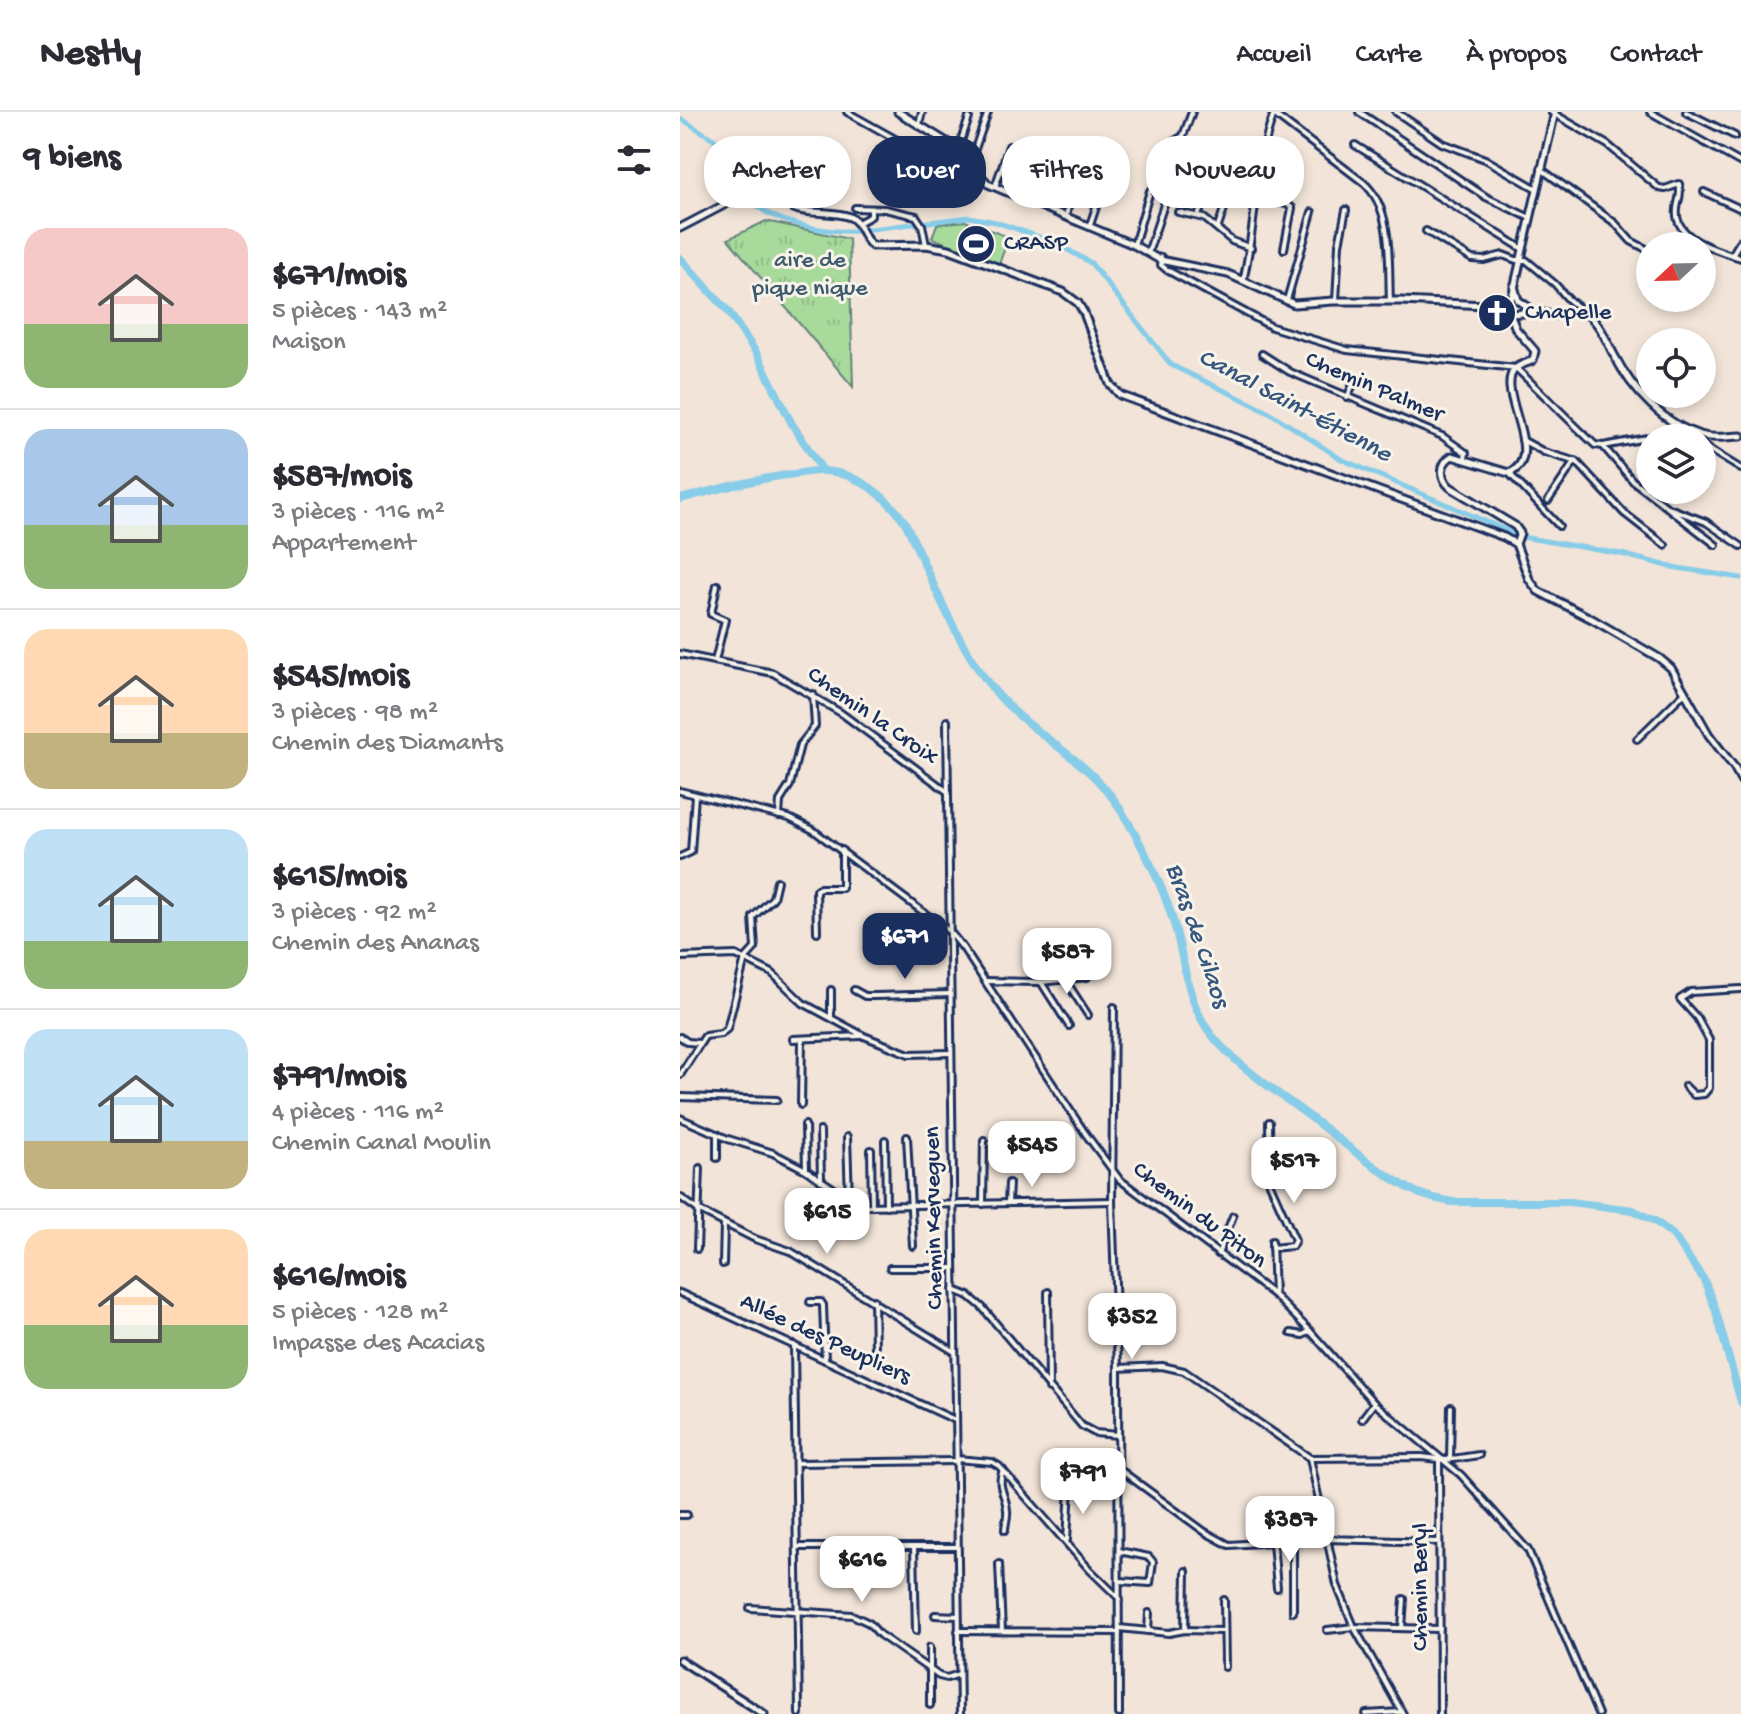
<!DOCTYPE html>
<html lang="fr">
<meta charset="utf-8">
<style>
body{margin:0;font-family:"Gochi Hand",sans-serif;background:#f2f2f3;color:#2b2b33;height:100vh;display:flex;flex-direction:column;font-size:30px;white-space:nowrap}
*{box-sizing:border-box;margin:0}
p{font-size:26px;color:#7c7c81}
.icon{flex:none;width:44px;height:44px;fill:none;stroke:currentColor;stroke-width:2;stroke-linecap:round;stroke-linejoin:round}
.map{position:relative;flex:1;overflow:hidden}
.side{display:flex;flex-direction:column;background:#fff;width:680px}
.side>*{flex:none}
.banner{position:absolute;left:24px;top:24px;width:760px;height:72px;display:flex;gap:16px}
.needle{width:52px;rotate:248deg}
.buttons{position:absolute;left:956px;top:120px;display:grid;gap:16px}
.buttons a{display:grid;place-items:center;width:80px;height:80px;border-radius:50%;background:#fff;box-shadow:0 4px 12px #0003;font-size:40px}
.price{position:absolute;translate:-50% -68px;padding:0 18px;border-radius:16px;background:#fff;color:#222;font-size:26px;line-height:52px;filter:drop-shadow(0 2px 4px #0008)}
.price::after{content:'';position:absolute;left:50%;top:48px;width:24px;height:18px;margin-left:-12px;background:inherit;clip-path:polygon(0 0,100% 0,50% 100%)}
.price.active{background:#1b2f5e;color:#fff}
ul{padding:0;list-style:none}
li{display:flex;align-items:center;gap:24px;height:200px;padding:0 24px}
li+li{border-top:2px solid #e1e1e2}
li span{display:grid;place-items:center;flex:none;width:224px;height:160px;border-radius:24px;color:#555}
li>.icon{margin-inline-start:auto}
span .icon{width:96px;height:96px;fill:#fffc;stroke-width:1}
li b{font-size:34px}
h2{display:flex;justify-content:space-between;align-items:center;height:96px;padding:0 24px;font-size:34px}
.pill{padding:0 28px;border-radius:32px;background:#fff;box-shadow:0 4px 12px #0003;font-size:28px;line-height:72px}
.pill.active{background:#1b2f5e;color:#fff}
header{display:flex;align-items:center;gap:48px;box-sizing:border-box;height:112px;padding:0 40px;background:#fff;border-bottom:2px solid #e1e1e2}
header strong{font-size:38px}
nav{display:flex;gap:44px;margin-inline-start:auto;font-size:28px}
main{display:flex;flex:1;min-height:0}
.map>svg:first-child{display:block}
.grass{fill:url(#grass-tufts);stroke:#62847c;stroke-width:2}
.garden{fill:#a8da9b;stroke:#62847c;stroke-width:2}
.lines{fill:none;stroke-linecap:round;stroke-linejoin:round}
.canal{stroke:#87cce8;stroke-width:5}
.river{stroke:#87cce8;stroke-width:8}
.street-casing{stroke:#1b2f5e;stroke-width:10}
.secondary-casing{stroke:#1b2f5e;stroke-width:11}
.street{stroke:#f7f3e8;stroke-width:4}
.secondary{stroke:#f7f3e8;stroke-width:5}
.labels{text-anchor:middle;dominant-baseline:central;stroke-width:6;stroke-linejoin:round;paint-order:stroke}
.poi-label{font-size:24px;fill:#1b2f5e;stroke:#f7f3e8;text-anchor:start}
.park-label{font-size:24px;fill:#3e5a6d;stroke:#f7f3e8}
.street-label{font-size:24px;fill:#1b2f5e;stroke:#f7f3e8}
.water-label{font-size:26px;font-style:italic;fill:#365680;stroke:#f7f3e8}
</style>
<header>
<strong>Nestly</strong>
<nav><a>Accueil</a><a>Carte</a><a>À propos</a><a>Contact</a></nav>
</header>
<main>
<section class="side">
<h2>9 biens<svg class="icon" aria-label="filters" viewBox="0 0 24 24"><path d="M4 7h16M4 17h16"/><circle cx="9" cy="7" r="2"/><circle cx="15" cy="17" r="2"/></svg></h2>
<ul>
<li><span style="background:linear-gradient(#f6c9c9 60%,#8fb573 0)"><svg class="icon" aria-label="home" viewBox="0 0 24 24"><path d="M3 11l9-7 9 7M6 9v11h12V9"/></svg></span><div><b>$671/mois</b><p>5 pièces · 143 m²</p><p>Maison</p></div></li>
<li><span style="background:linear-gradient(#a9c7e8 60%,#8fb573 0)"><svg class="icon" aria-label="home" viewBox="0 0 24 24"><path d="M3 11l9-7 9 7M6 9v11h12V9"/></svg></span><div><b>$587/mois</b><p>3 pièces · 116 m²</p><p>Appartement</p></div></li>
<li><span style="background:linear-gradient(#ffd9b3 65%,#c2b280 0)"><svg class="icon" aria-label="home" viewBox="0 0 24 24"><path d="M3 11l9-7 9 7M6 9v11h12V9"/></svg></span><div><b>$545/mois</b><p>3 pièces · 98 m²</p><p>Chemin des Diamants</p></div></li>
<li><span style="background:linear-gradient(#bfe0f5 70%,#8fb573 0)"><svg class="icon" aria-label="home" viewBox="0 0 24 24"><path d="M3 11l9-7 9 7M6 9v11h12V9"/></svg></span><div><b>$615/mois</b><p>3 pièces · 92 m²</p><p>Chemin des Ananas</p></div></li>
<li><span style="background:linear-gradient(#bfe0f5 70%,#c2b280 0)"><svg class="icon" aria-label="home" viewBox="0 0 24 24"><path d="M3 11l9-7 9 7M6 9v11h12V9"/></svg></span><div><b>$791/mois</b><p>4 pièces · 116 m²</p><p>Chemin Canal Moulin</p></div></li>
<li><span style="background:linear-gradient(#ffd9b3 60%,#8fb573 0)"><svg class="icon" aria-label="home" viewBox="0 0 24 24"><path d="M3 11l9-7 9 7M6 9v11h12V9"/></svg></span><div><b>$616/mois</b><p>5 pièces · 128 m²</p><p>Impasse des Acacias</p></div></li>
</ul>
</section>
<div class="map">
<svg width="1061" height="1602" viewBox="0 0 1061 1602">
<defs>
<pattern id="grass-tufts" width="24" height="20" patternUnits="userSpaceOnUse" patternTransform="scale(2)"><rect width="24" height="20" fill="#a8da9b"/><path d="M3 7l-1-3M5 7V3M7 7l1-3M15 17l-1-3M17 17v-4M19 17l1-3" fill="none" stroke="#90bb88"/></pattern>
</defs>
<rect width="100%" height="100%" fill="#f2e4d8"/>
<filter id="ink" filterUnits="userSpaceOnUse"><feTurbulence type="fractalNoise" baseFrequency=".0125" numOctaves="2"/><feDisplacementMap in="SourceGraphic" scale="16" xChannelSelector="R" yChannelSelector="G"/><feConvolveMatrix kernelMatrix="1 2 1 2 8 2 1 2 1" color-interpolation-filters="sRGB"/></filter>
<g filter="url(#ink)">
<polygon class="grass" points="86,109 169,127 173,275 48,127"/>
<polygon class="garden" points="285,109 329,125 319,152 252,126 257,112"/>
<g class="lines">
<g class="canal">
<polyline points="0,6 35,28 65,78"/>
<path d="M69,84C84,111 148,121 177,119"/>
<polyline points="183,118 289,105 316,110 374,130 411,151 491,253 589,300 661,347 835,422"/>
<polyline points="842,425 941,442 992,455 1061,466"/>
</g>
<g class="river">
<polyline points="0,146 48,199 77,242 112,312 143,359"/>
<path d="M0,387C38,377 75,367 114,362C124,361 135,358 145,359C178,361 206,384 225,410C251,465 279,540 320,585C357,626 409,648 439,695C462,732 483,773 495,815C503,845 507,881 522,908C540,944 602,983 634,1008C667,1033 701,1063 738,1081C750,1086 761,1088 773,1090H890L953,1098L975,1109L993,1123L1024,1168L1035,1196L1061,1290"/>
</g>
<defs>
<g id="street">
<polyline points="167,0 269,57 283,62 296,56"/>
<path d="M591,0L684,71C714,98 708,153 710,189"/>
<polyline points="679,0 806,85 850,106"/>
<polyline points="716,0 762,31 805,47 857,77"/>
<path d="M871,0L928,33L979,76L985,77L999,72C1003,84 995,92 997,104C1000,129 1042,140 1061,146"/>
<polyline points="970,0 1061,51"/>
<polyline points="1006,0 1055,24"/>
<polyline points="239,12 242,0"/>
<polyline points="490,32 503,24 512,0"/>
<polyline points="675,33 843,137"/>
<polyline points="278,37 289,6"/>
<polyline points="291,48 308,0"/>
<polyline points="861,57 935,111 951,129 970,139"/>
<polyline points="315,75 329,34"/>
<polyline points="1024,80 1061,97"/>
<polyline points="578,86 607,92 612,96 604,137"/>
<polyline points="175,96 205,97 236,104 242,113 246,133"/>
<polyline points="498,100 524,106 552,129 571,136"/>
<polyline points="386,104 392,77 399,71 416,78 420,83 410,113"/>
<polyline points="518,104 536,56"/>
<polyline points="178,111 191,104 191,98"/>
<polyline points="538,115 548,85"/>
<polyline points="746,119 792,147 804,148 823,143 836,148 846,148 875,172 888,187 903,199"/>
<polyline points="454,133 470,79"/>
<polyline points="468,141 495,59"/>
<polyline points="1052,143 1061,128"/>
<polyline points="481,145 481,153 487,158 592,215 667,238 836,256 915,333 923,334 989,322 993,311"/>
<path d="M563,169C576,116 575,50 594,2"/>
<polyline points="607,188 632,100"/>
<polyline points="656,189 659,132 666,98"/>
<polyline points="582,242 610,260 762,324 786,341 785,346"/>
<polyline points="667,286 674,270"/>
<polyline points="989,322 1012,326"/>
<polyline points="842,328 864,340 897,350 944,401 985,433"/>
<polyline points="1022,333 1061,357"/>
<polyline points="923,334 953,369 1036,433"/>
<polyline points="829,361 879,414"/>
<polyline points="868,389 895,349"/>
<polyline points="989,396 1026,410 1061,434"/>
<polyline points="0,542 93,561 161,601 268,680"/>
<polyline points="35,549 45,508 31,502 37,473"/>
<polyline points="267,609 280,1602"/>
<polyline points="957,627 1004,581"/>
<polyline points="0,679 109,706 133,718 270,820 283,836 405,1021 439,1067 594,1183 630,1219 694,1291 781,1363 848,1438 918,1602"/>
<polyline points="99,704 100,689 110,673 120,633 135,614 133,582"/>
<polyline points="0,745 11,740 15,683"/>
<polyline points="137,820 136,778 140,776 162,776 162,738"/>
<polyline points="0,845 56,843 92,861 123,891 184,924 229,942 271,941"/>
<polyline points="305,869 361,870 407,865"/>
<polyline points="386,869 408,903"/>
<polyline points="361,870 389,914"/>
<polyline points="174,878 185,884 195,884 270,882"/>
<polyline points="434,895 432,1089 438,1256 439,1602"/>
<polyline points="151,905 151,878"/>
<polyline points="0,925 8,930 19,931"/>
<polyline points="113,927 181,924"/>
<polyline points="0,963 25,924 41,922 47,917 65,847 75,836 73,805 93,786 97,769"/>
<polyline points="1005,974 1014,983 1024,982 1029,976 1029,928 1017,906 1000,887 1011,880 1061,877"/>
<polyline points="0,985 97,988"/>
<polyline points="121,993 122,928"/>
<polyline points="0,1006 48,1027 93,1041 126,1058 172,1089 186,1094 432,1089"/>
<polyline points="589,1010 590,1072 615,1128 612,1134 592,1136"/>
<polyline points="125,1013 126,1058"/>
<polyline points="140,1019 141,1069"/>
<polyline points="167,1025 169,1087"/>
<polyline points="227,1025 233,1134"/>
<polyline points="205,1028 206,1094"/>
<polyline points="191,1038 192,1094"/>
<polyline points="37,1046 37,1022"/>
<polyline points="0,1085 18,1098 75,1127 110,1139 275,1240"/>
<polyline points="328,1091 329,1071"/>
<polyline points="303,1092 304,1028"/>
<polyline points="592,1129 594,1183"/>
<polyline points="17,1137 20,1056"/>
<polyline points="538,1142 553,1104"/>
<polyline points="43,1152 44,1112"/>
<polyline points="210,1156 274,1156"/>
<polyline points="274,1178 289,1184 302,1195 402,1314 415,1321 438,1323"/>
<polyline points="368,1180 369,1277"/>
<polyline points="0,1181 275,1308"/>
<polyline points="194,1188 195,1237"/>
<polyline points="130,1190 141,1190 143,1193 145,1248"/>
<polyline points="611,1221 623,1223 630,1219"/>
<polyline points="114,1233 119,1602"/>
<polyline points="438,1256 482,1254 504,1259 630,1346 742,1345 766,1348 799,1343"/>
<polyline points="682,1307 694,1291"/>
<polyline points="630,1346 657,1473 674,1515 723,1602"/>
<polyline points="276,1347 312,1350 319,1354 410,1458 440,1487"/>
<polyline points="759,1347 760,1602"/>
<polyline points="770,1348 771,1295"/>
<polyline points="116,1351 276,1349"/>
<polyline points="439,1357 525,1420 549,1433 646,1427 759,1430"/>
<path d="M323,1358C316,1374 326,1383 327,1398C328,1405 325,1411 325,1418"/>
<polyline points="0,1403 7,1403"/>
<polyline points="387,1428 390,1375"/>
<polyline points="613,1430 613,1500"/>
<polyline points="593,1431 597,1476"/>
<polyline points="117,1435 277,1435"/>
<polyline points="234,1435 236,1519"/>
<polyline points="439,1439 469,1445 473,1450 470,1471 440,1469"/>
<polyline points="319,1452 322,1519"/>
<polyline points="196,1460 196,1434"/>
<polyline points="544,1488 545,1555"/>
<polyline points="70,1496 172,1503 189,1511 200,1523 259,1564 267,1566 279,1562"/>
<polyline points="255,1503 278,1504"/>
<polyline points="439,1516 489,1521 505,1518 543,1519"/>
<polyline points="722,1516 724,1487"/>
<polyline points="505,1518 506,1459"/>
<polyline points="647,1518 674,1515 760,1517"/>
<polyline points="278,1519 439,1520"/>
<polyline points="468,1519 469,1501"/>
<polyline points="250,1535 250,1593"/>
<polyline points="686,1602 721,1600"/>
</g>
<g id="secondary">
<polyline points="218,0 278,37"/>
<polyline points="278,37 308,72 456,134"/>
<path d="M0,116L65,82C83,77 102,93 119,98C135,102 154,99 170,105C182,110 182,126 192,134L246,133L269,137L383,180L398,191L404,201L430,272L440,283L824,425L836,432L849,467L858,479L912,507L979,546L991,556L1029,623L1054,655L1061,668"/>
<polyline points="454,133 480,148 548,162 614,192 653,189 721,189 827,194"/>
<polyline points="834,174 838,188 854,199"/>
<path d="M827,194L836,217L855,239L853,248C848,251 840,252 836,256C812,276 869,345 829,361L772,344C759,352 760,366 770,375L835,414L840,421L836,432"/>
<polyline points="827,194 832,185 875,0"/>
<path d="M831,202L855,200L874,203L903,199C920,210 925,226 934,243C952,278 985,314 1024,324C1035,327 1049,324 1061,324"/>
<polyline points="0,1548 84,1602"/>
</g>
</defs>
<use href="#street" class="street-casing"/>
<use href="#secondary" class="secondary-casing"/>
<use href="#street" class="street"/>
<use href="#secondary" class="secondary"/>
</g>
</g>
<defs>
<symbol id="stadium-disc" viewBox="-11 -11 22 22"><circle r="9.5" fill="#1b2f5e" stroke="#f7f3e8"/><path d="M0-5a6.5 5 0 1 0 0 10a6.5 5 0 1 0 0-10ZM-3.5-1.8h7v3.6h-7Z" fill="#fff"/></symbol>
<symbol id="church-disc" viewBox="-11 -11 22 22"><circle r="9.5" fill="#1b2f5e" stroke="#f7f3e8"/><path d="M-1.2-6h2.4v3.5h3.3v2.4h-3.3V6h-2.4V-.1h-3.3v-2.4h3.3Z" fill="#fff"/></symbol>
</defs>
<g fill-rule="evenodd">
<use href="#stadium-disc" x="274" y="110" width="44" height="44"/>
<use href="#church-disc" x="795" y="179" width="44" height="44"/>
</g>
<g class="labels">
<g class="poi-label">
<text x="324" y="132">CRASP</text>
<text x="845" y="201">Chapelle</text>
</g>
<g class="park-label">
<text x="130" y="149">aire de<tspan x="130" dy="28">pique nique</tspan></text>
</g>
<g class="street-label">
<text transform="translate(694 276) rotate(23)">Chemin Palmer</text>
<text transform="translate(192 605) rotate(35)">Chemin la Croix</text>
<text transform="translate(519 1104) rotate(37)">Chemin du Piton</text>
<text transform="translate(255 1106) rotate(-91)">Chemin Kerveguen</text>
<text transform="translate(145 1228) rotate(25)">Allée des Peupliers</text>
<text transform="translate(741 1475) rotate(-90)">Chemin Beryl</text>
</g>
<g class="water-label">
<text transform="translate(614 295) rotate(28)">Canal Saint-Étienne</text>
<text transform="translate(516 824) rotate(71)">Bras de Cilaos</text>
</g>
</g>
</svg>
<div class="buttons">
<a><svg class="needle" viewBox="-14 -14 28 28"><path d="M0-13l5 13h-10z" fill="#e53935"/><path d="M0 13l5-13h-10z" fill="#7c7c81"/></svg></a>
<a><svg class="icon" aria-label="locate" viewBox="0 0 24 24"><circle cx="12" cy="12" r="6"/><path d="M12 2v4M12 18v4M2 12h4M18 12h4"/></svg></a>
<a><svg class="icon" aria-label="layers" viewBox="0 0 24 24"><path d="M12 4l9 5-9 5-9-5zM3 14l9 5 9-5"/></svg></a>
</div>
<b class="price active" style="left:225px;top:869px">$671</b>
<b class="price" style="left:387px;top:884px">$587</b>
<b class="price" style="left:352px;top:1077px">$545</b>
<b class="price" style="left:614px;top:1093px">$517</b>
<b class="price" style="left:147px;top:1144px">$615</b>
<b class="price" style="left:452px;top:1249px">$352</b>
<b class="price" style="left:403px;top:1404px">$791</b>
<b class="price" style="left:610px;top:1452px">$387</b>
<b class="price" style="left:182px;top:1492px">$616</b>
<div class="banner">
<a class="pill">Acheter</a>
<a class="pill active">Louer</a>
<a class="pill">Filtres</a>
<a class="pill">Nouveau</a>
</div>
</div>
</main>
